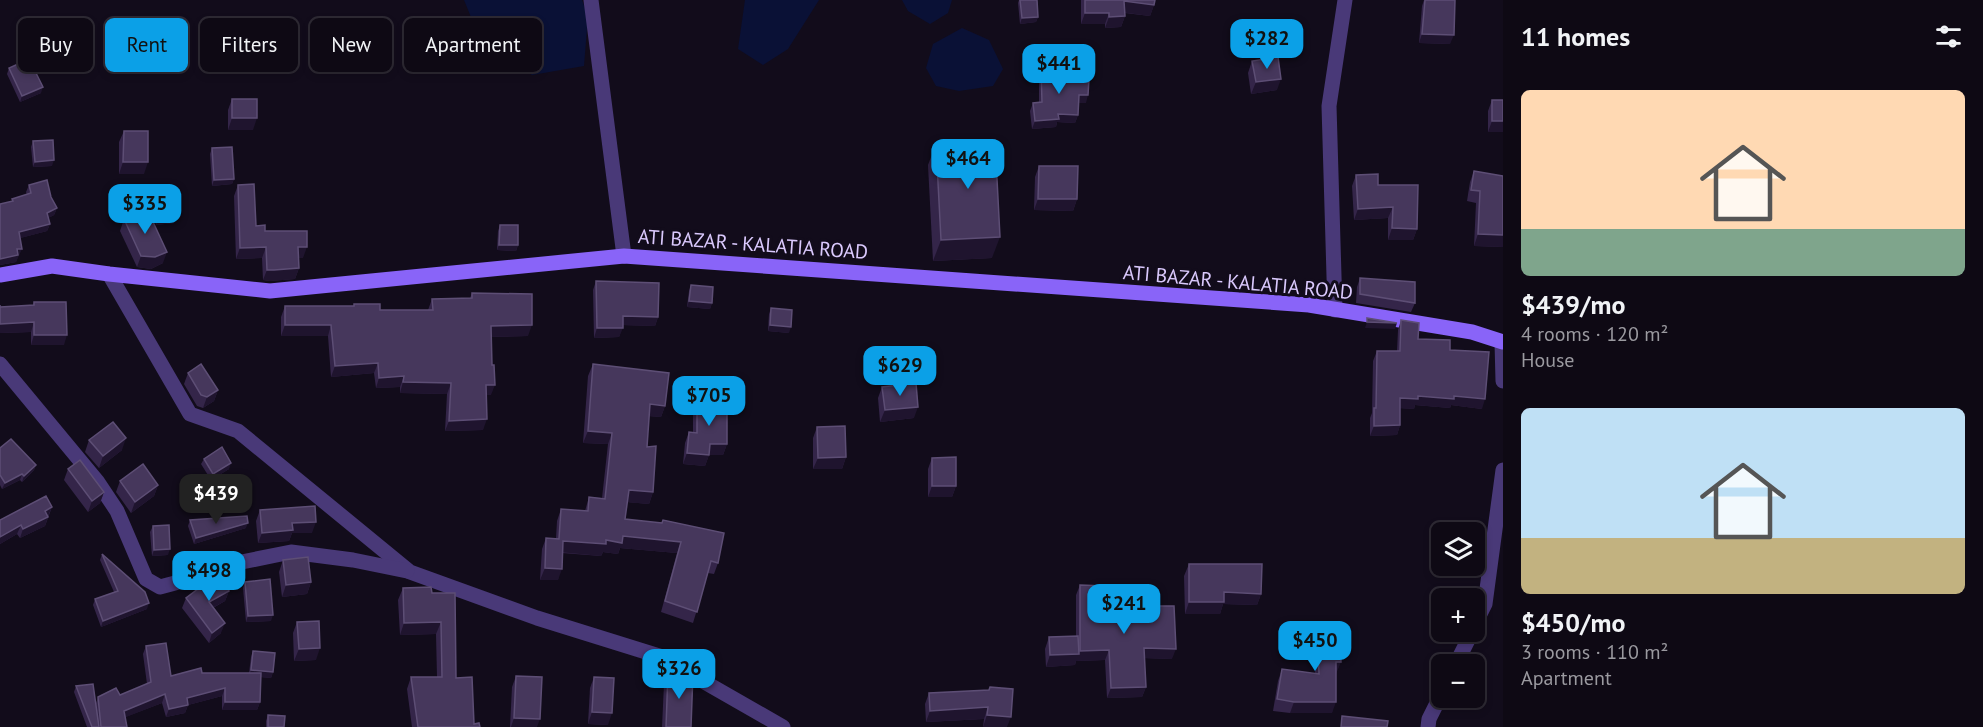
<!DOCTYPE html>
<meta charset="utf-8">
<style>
body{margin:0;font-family:"PT Sans",sans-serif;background:#17121d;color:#f1f3f6;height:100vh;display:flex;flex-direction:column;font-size:22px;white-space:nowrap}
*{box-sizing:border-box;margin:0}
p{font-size:20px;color:#9b9aa0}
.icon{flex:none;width:33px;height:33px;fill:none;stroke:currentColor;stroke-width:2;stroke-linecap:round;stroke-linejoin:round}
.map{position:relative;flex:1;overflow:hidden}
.details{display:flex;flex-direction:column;background:#0e0914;width:480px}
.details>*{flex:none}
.hud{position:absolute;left:18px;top:18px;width:570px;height:54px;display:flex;gap:12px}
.fabs{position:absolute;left:1431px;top:522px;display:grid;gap:12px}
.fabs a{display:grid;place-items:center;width:54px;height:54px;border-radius:9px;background:#0e0914;box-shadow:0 3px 9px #0003,0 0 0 2px #2e2a34;font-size:30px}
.price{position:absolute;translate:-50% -51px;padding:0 14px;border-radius:12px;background:#0ba0e7;color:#111;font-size:20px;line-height:39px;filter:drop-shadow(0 2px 3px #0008)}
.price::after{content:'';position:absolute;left:50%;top:36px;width:18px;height:14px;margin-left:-9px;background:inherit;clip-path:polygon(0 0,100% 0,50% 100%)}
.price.selected{background:#222;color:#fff}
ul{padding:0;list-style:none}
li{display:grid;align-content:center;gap:12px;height:318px;padding:0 18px}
li span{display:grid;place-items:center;height:186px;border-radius:9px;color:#555}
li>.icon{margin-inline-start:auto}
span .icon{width:108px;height:108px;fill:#fffc;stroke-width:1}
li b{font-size:26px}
h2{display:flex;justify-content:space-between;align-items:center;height:72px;padding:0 18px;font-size:26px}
.tag{padding:0 21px;border-radius:9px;background:#0e0914;box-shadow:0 3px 9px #0003,0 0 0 2px #2e2a34;font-size:21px;line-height:54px}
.tag.selected{background:#0ba0e7;color:#111}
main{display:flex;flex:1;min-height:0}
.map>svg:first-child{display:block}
.water{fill:#0a1136}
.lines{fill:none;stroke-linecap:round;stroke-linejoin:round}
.street{stroke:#493978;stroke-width:15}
.secondary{stroke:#8964f8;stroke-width:15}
.wall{fill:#342549}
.shaded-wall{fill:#1f142e}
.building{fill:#46375c;stroke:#5d4e75;stroke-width:1.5}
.labels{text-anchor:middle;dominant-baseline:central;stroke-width:6;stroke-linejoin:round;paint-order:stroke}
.street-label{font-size:20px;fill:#dac9fd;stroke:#120c1b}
</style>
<main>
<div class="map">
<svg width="1503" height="727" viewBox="0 0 1503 727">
<rect width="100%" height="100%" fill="#120c1b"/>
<g class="water">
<polygon points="464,0 582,0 588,16 584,66 532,75 504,58 473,22"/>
<polygon points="745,0 819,0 788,49 763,65 738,49"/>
<polygon points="902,0 952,0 948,13 930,24 908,11"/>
<polygon points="962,28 989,40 1003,69 993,86 959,91 936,86 926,68 933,44"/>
</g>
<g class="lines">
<g class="street">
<polyline points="591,0 624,256"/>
<polyline points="109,274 190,414 238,431 410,572 537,618 659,656 783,727"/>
<polyline points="1335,310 1329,106 1345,0"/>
<polyline points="1502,342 1503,381"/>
<polyline points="0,364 97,481 117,511 146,579 160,587 175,583 202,570 291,552 353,560 407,571"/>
<polyline points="1474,626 1485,604 1503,470"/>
<polyline points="1456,664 1472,632"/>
<polyline points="1428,727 1429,719 1442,693"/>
</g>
<polyline class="secondary" points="0,275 52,266 109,274 270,291 624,256 1309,305 1472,332 1503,342"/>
</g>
<g class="wall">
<polygon points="1019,0 1037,0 1038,17 1036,22 1020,24 1018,3"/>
<polygon points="1081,0 1155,0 1154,5 1150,16 1125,13 1125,16 1121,27 1105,28 1105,24 1081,24"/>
<polygon points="1424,0 1455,0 1450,44 1419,43 1422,6"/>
<polygon points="156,47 170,68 154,68 154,53"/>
<polygon points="1252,61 1277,90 1251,94 1248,73"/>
<polygon points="9,68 41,93 20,102 7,74"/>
<polygon points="1041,69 1068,78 1086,103 1078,103 1078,115 1075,123 1057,122 1056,127 1032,129 1030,111 1033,103 1039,102 1039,77"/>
<polygon points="232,99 253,130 228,130 228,110"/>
<polygon points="1492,100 1503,100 1503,132 1488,132 1488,111"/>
<polygon points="124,131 144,174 119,174 119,142"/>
<polygon points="33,141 52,166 33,167 31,147"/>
<polygon points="936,144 992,258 933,261 928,165"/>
<polygon points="212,148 234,179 232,184 212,186 210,154"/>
<polygon points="1039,166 1077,199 1073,211 1034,210 1035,177"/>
<polygon points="1474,171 1503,176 1503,247 1474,246 1476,203 1467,201 1470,182"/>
<polygon points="1356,175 1378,185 1417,229 1413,240 1388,240 1388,218 1354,220 1352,186"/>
<polygon points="29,185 51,197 57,208 54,215 48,218 50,224 47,231 20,238 19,256 18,256 16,262 0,265 0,204 12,202 12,199 27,195 26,192"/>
<polygon points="238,185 256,226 303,258 299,258 299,268 295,279 270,281 263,280 262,258 236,259 234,196"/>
<polygon points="156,203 176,218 174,223 156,225 154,209"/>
<polygon points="124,219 163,263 151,269 137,267 120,231"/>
<polygon points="500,225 518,245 516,251 497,250 498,231"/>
<polygon points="1360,278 1415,303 1411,312 1356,303 1357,287"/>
<polygon points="596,281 658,317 655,326 623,325 619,337 594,338 593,290"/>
<polygon points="691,285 712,303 710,309 687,307 689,291"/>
<polygon points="472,293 528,336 491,337 491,395 486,395 483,430 445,431 447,394 400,393 400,387 376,388 374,373 331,377 328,336 281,336 281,317 285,306 354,306 354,304 380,310 428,310 432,299 470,298"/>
<polygon points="34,302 64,345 31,345 31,332 0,333 0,305 0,307 33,305"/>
<polygon points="771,308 789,333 768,331 769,314"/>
<polygon points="1401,320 1418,339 1450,350 1482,409 1451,405 1450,408 1415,405 1414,409 1400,408 1400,425 1397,435 1370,436 1370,418 1372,413 1373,361 1377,351 1397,351 1398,330"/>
<polygon points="593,364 665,406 661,417 649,416 647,447 653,492 649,504 627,502 625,519 718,563 714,574 708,573 693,623 661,612 677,553 620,548 618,554 603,552 601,556 562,553 558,580 540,580 542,549 546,538 556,538 557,521 561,509 585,511 589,497 602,498 608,444 583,443 588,376"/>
<polygon points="188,373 218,390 214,401 203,408 197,406 184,384"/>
<polygon points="882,387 914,418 880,422 878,398"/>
<polygon points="697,400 727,444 723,455 709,455 705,466 683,464 685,443 689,432 693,433 693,411"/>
<polygon points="817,427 846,457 842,469 813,469 813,438"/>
<polygon points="89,440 122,450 99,468 85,452"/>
<polygon points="0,448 36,465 34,470 22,482 20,480 2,489 0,485"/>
<polygon points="932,458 956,486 952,497 928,497 928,469"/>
<polygon points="204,459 229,469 211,480 201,464"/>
<polygon points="68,469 104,492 100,503 88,512 64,480"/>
<polygon points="120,481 158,485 154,496 131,513 116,492"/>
<polygon points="52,507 45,526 20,538 17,534 0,544 0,520"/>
<polygon points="260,510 312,533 292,533 289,541 258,543 256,521"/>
<polygon points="190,520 246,528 194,544 188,526"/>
<polygon points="153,526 168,555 152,556 150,532"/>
<polygon points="102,554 147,609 101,627 93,605 95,599 114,592 100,560"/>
<polygon points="283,560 311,582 307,594 282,597 279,572"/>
<polygon points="1189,564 1261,594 1257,605 1223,604 1220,614 1185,614 1184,576"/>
<polygon points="245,582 271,621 246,622 243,588"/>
<polygon points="1080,585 1105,609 1151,609 1152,606 1172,659 1144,658 1146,687 1142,697 1107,698 1105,660 1076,661 1075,665 1046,667 1045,649 1049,637 1076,636 1076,595"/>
<polygon points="403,588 432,593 455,593 456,678 474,724 480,727 412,727 407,689 411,677 437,677 436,634 400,635 398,600"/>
<polygon points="229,591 225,601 213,608 221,633 209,643 182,608 186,598"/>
<polygon points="297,622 316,660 294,661 293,633"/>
<polygon points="1317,625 1336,674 1332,713 1290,713 1273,711 1278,681 1282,669 1315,674 1313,636"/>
<polygon points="146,646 171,676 202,673 249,673 251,657 253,651 273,672 271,678 261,677 260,702 257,710 222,710 222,696 188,705 185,713 166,717 162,703 125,717 127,727 87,727 74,692 76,686 96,703 98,697 120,695 147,684 143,654"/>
<polygon points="668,672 691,727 662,727 664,684"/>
<polygon points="516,676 537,727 510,727 512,687"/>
<polygon points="594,677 608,725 588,724 590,688"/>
<polygon points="990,687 1013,689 983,727 984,719 926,722 925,704 929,693 989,690"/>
<polygon points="268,715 284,727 266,727 266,721"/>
</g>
<g class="shaded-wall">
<polygon points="1124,1 1154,5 1150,16 1120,12"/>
<polygon points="1085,13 1109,13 1105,24 1081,24"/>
<polygon points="1125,16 1121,27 1105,28 1109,17"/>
<polygon points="1038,17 1036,22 1020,24 1022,18"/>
<polygon points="1422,34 1454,35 1450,44 1419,43"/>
<polygon points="156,62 172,62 170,68 154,68"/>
<polygon points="1281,79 1277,90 1251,94 1256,82"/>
<polygon points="43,87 41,93 20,102 22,96"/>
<polygon points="1079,95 1088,95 1086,103 1076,103"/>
<polygon points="1058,114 1078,115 1075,123 1057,122 1056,127 1032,129 1035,121"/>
<polygon points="232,118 257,118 253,130 228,130"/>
<polygon points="1492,121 1503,121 1503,132 1488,132"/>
<polygon points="54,160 52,166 33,167 35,162"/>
<polygon points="123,162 148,162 144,174 119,174"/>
<polygon points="234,179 232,184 212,186 214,180"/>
<polygon points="1038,199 1077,199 1073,211 1034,210"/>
<polygon points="1393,207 1388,218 1354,220 1358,209"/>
<polygon points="57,208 54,215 45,220 47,213"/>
<polygon points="176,218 174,223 156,225 158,219"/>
<polygon points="50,224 47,231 17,239 19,232"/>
<polygon points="1392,228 1417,229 1413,240 1388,240"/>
<polygon points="1478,234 1503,235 1503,247 1474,246"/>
<polygon points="1000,237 992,258 933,261 941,240"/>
<polygon points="499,245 518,245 516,251 497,250"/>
<polygon points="266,247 262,258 236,259 240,248"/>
<polygon points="298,247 307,247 303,258 294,258"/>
<polygon points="17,249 22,249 16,262 0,265 0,259"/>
<polygon points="167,252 163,263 151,269 137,267 141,256"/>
<polygon points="299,268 295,279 270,281 263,280 267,270"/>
<polygon points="689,301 712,303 710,309 687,307"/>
<polygon points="623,316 658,317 655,326 619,325"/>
<polygon points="34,322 31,332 0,333 0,324"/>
<polygon points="1367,322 1397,323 1395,329 1365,328"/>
<polygon points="285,325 331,325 328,336 281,336"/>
<polygon points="532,325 528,336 487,337 491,326"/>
<polygon points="770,325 791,327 789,333 768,331"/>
<polygon points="597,328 623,328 619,337 594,338"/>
<polygon points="34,335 67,335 64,345 31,345"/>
<polygon points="378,363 374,373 331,377 335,366"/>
<polygon points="404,376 400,387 376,388 379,378"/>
<polygon points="403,382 451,383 447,394 400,393"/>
<polygon points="486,385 495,385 491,395 482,395"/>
<polygon points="218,390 214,401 203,408 207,397"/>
<polygon points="1418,396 1454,396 1485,399 1482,409 1451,405 1450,408 1415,405 1414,409 1396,408 1400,398"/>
<polygon points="650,404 665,406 661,417 646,416"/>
<polygon points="918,407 914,418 880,422 885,410"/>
<polygon points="487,419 483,430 445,431 449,421"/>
<polygon points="1400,425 1397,435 1370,436 1374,426"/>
<polygon points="588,431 612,433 608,444 583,443"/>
<polygon points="126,438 122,450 99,468 103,456"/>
<polygon points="710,444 727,444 723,455 706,455"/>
<polygon points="687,453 709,455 705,466 683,464"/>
<polygon points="846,457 842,469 813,469 818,458"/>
<polygon points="231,463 229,469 211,480 213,474"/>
<polygon points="36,465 34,470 22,482 24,476"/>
<polygon points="22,474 20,480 2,489 5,483"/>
<polygon points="158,485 154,496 131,513 135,502"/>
<polygon points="932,486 956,486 952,497 928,497"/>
<polygon points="629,490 653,492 649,504 625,502"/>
<polygon points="104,492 100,503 88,512 92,501"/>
<polygon points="52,507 48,516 43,519 48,517 45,526 20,538 23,529 45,511"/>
<polygon points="316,522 312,533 292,533 289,541 258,543 262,533 292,523"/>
<polygon points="248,523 246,528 194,544 196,538"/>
<polygon points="21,525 17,534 0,544 0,537"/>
<polygon points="623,536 681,542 677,553 620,548 618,554 603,552 601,556 559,552 563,541 606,540"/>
<polygon points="170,549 168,555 152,556 154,550"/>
<polygon points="545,568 562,569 558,580 540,580"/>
<polygon points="311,582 307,594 282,597 286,585"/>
<polygon points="229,591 225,601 205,612 209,602"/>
<polygon points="1224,592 1261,594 1257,605 1223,604 1220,614 1185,614 1189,602"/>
<polygon points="149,603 147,609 101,627 103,621"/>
<polygon points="273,615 271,621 246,622 248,616"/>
<polygon points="441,622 436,634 400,635 404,623"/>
<polygon points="225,623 221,633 209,643 212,633"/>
<polygon points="320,648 316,660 294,661 299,649"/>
<polygon points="1144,648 1176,649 1172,659 1140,658"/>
<polygon points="1109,650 1105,660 1076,661 1075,665 1046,667 1050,655 1079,654 1080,651"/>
<polygon points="1336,662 1341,662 1336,674"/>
<polygon points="251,670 273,672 271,678 249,676"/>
<polygon points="1146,687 1142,697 1107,698 1111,688"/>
<polygon points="225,688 222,696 188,705 185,713 166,717 169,709 187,698"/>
<polygon points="165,694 162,703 121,719 124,711"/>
<polygon points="225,702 260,702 257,710 222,710"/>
<polygon points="1294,702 1336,702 1332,713 1290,713"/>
<polygon points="988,707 984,719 926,722 930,711"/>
<polygon points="592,712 612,713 608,725 588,724"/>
<polygon points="987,715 1011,717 1007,727 983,727"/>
<polygon points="514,718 540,719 537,727 511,727"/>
</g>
<g class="building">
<polygon points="1020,0 1037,0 1038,17 1022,18"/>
<polygon points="1085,0 1155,0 1154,5 1124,1 1125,16 1109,17 1109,13 1085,13"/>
<polygon points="1425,0 1455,0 1454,35 1422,34"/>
<rect x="156" y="47" width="16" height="15"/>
<polygon points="1278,57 1281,79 1256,82 1252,61"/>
<polygon points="29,59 43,87 22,96 9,68"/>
<polygon points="1041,69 1068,69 1068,78 1089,79 1088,95 1079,95 1078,115 1058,114 1059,119 1035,121 1033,103 1042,102"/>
<rect x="232" y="99" width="25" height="19"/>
<rect x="1492" y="100" width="11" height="21"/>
<polygon points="124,131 148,131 148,162 123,162"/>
<polygon points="53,140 54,160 35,162 33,141"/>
<polygon points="995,140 1000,237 941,240 936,144"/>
<polygon points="232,147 234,179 214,180 212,148"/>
<polygon points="1039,166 1078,166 1077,199 1038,199"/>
<polygon points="1474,171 1503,176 1503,235 1478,234 1480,191 1471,190"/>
<polygon points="1378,174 1378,185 1418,185 1417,229 1392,228 1393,207 1358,209 1356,175"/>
<polygon points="47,180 51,197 57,208 47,213 50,224 19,232 22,249 17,249 18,255 0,259 0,204 13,201 12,199 31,193 29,185"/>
<polygon points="254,184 256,226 265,225 265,231 307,231 307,247 298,247 299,268 274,270 267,270 266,247 240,248 238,185"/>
<polygon points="174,201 176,218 158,219 156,203"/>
<polygon points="147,209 167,252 155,257 141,256 124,219"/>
<polygon points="500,225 518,225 518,245 499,245"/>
<polygon points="1360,278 1415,282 1415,303 1360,294"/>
<polygon points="596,281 659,283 658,317 623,316 623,328 597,328"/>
<polygon points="691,285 713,287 712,303 689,301"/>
<polygon points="472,293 532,294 532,325 491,326 492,365 494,365 495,385 486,385 487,419 449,421 451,383 403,382 404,376 379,378 378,363 335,366 331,325 285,325 285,306 354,306 354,304 380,304 380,310 433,310 432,299 472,298"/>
<polygon points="34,302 66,302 67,335 34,335 34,322 0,324 0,305 0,307 34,305"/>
<polygon points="771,308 792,310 791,327 770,325"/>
<polygon points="1367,318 1397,323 1367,322"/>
<polygon points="1401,320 1419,323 1418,339 1450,340 1450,350 1489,352 1485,399 1454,396 1454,399 1418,396 1418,399 1400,398 1400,425 1374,426 1374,408 1376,408 1377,351 1400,351"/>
<polygon points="201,364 218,390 207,397 201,395 188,373"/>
<polygon points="593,364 669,373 665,406 650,404 647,447 656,446 653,492 629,490 625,519 662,523 663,520 724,533 718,563 711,561 697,612 665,601 681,542 623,536 622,543 606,540 606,544 563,541 562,569 545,568 546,538 559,539 561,509 588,511 589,497 605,499 612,433 588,431"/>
<polygon points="916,383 918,407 885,410 882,387"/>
<polygon points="697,400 727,400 727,444 710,444 709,455 687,453 689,432 697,433"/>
<polygon points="113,422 126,438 103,456 89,440"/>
<polygon points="845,426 846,457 818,458 817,427"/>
<polygon points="11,439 36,465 24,476 22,474 5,483 0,475 0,448"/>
<polygon points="222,447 231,463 213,474 204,459"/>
<polygon points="956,457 956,486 932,486 932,458"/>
<polygon points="80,460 104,492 92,501 68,469"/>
<polygon points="143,464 158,485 135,502 120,481"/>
<polygon points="46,496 52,507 45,511 48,517 23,529 21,525 0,537 0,520"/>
<polygon points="315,506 316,522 292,523 293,530 262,533 260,510"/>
<polygon points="247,516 248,523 196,538 190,520"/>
<polygon points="169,525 170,549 154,550 153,526"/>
<polygon points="102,554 145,592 149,603 103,621 95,599 118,591"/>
<polygon points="308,557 311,582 286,585 283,560"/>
<polygon points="1189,564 1262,564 1261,594 1224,592 1224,602 1189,602"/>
<polygon points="219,573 229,591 209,602 225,623 212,633 186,598"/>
<polygon points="270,579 273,615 248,616 245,582"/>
<polygon points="1080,585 1105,586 1105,609 1152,609 1152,606 1174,606 1176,649 1144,648 1146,687 1111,688 1109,650 1080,651"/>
<polygon points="431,587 432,593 455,593 456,678 472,677 474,724 479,723 480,727 418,727 411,677 442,677 441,622 404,623 403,588"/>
<polygon points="319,621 320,648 299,649 297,622"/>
<polygon points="1339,624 1341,662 1336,662 1336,702 1294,702 1277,699 1282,669 1319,674 1317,625"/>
<polygon points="1078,636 1079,654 1050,655 1049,637"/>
<polygon points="166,643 171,676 201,668 202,673 261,673 260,702 225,702 225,688 187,698 188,705 169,709 165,694 124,711 127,727 101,727 98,697 116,688 120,695 151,682 146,646"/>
<polygon points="253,651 275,653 273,672 251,670"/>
<polygon points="668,672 693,673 691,727 666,727"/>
<polygon points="516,676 542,677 540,719 514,718"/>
<polygon points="594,677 614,678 612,713 592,712"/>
<polygon points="93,684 99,727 92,727 76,686"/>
<polygon points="990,687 1013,689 1011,717 987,715 988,707 930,711 929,693 989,690"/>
<polygon points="268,715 285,716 284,727 268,727"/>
<polygon points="1342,716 1388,721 1387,727 1341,727"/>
</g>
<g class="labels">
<g class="street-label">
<text transform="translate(753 244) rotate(4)">ATI BAZAR - KALATIA ROAD</text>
<text transform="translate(1238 282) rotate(5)">ATI BAZAR - KALATIA ROAD</text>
</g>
</g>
</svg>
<div class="fabs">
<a><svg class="icon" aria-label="layers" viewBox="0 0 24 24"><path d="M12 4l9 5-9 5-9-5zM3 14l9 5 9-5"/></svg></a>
<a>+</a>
<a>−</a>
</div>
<b class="price" style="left:1267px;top:70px">$282</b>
<b class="price" style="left:1059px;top:95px">$441</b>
<b class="price" style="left:968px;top:190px">$464</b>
<b class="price" style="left:145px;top:235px">$335</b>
<b class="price" style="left:900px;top:397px">$629</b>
<b class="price" style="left:709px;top:427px">$705</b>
<b class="price selected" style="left:216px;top:525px">$439</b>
<b class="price" style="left:209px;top:602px">$498</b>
<b class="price" style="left:1124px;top:635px">$241</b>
<b class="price" style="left:1315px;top:672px">$450</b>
<b class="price" style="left:679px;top:700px">$326</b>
<div class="hud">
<a class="tag">Buy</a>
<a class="tag selected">Rent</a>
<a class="tag">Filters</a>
<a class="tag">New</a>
<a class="tag">Apartment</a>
</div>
</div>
<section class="details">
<h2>11 homes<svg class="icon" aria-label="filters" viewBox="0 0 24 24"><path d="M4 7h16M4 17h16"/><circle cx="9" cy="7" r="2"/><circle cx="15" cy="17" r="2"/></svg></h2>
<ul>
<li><span style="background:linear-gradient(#ffd9b3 75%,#7fa58c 0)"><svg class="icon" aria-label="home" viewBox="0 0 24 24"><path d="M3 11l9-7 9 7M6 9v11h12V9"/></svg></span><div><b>$439/mo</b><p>4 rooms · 120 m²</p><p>House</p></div></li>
<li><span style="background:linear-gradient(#bfe0f5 70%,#c2b280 0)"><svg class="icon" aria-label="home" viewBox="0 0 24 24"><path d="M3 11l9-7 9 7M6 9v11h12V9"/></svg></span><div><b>$450/mo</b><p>3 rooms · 110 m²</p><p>Apartment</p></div></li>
</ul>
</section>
</main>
